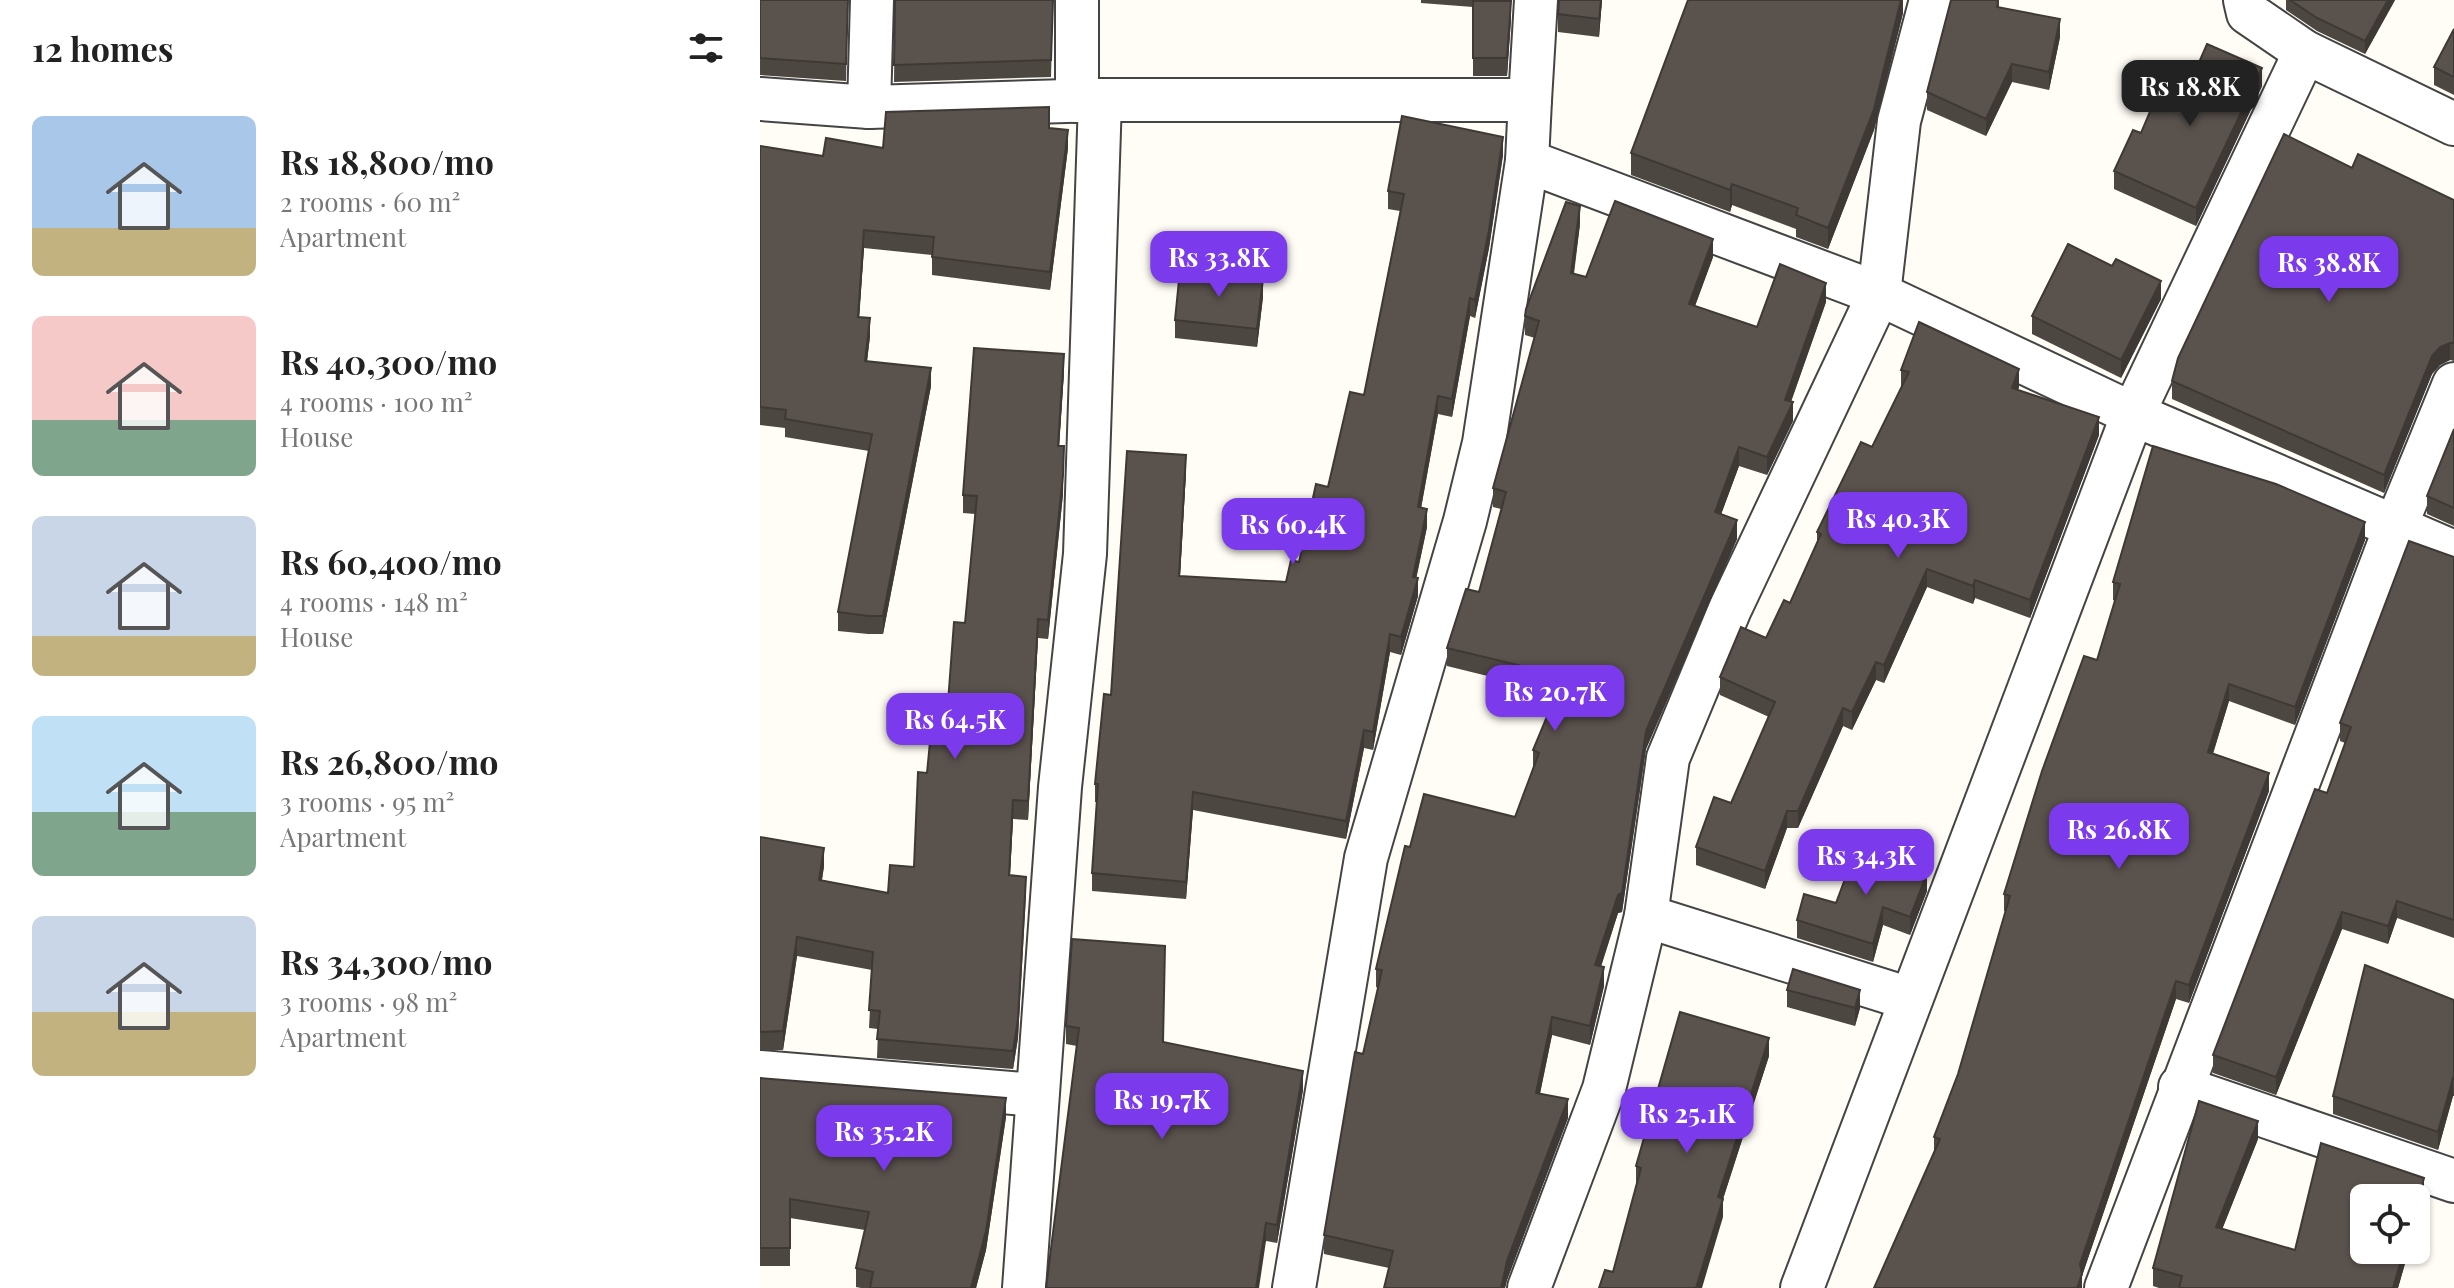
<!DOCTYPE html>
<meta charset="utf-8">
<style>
body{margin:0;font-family:"Playfair Display",serif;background:#f2f2f2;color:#222;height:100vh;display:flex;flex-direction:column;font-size:30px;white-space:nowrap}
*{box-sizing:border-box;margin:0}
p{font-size:26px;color:#767676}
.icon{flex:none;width:44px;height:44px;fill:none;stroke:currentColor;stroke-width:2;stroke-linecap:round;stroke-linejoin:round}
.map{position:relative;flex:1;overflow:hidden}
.drawer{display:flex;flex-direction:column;background:#fff;width:760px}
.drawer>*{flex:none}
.buttons{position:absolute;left:1590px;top:1184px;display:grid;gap:16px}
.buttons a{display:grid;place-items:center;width:80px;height:80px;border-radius:12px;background:#fff;box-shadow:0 2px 6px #0004;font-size:40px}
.price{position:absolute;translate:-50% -68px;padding:0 18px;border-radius:16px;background:#7c3aed;color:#fff;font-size:26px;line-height:52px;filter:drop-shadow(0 2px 4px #0008)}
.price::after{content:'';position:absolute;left:50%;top:48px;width:24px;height:18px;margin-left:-12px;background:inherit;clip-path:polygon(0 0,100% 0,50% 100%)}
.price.current{background:#222;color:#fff}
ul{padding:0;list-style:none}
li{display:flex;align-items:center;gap:24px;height:200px;padding:0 32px}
li span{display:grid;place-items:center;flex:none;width:224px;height:160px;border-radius:12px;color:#555}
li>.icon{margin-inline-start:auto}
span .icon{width:96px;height:96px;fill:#fffc;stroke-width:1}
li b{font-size:34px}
h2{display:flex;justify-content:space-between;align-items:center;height:96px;padding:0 32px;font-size:34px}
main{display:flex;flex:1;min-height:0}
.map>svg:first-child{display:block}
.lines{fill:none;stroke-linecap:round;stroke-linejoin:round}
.street-casing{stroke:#444;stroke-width:46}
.street{stroke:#fff;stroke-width:42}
.wall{fill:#4d4742}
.shaded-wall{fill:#3f3936}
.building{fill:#5a524d;stroke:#3f3936;stroke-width:2}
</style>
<main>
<section class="drawer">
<h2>12 homes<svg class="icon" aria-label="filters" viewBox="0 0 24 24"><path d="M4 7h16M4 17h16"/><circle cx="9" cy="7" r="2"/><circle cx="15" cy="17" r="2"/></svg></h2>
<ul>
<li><span style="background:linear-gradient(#a9c7e8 70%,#c2b280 0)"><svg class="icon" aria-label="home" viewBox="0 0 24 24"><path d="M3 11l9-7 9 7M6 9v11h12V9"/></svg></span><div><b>Rs 18,800/mo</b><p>2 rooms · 60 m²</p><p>Apartment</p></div></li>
<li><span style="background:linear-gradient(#f6c9c9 65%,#7fa58c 0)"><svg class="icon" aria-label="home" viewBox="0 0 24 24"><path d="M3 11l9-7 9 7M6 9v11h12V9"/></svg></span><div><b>Rs 40,300/mo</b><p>4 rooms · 100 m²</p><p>House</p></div></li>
<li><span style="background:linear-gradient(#c9d6e8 75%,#c2b280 0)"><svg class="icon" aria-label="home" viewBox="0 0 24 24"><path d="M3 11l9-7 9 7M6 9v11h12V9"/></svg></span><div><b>Rs 60,400/mo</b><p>4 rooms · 148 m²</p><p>House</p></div></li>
<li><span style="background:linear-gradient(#bfe0f5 60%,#7fa58c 0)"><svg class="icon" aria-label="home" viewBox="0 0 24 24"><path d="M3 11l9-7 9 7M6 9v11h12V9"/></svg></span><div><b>Rs 26,800/mo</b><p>3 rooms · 95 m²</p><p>Apartment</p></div></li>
<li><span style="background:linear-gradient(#c9d6e8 60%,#c2b280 0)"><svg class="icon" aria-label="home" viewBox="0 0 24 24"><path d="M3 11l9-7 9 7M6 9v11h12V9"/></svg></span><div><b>Rs 34,300/mo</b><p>3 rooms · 98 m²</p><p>Apartment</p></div></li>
</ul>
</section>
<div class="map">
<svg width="1694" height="1288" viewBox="0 0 1694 1288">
<rect width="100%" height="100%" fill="#fffdf5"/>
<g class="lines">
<defs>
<g id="street">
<polyline points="317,0 317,101"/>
<polyline points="1485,0 1488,13 1545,52 1694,124"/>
<polyline points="0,99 109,107 340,100 770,100 776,0"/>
<polyline points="770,100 767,161 1119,294 1373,414 1694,552"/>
<polyline points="109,107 112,0"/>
<polyline points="886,916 1150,999"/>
<polyline points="0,1072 276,1095"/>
<polyline points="1420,1087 1694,1181"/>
<polyline points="264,1288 300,787 325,554 340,100"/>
<polyline points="534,1288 606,858 705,521 724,443 767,161"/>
<polyline points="769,1288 844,1089 886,916 908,758 970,609 1119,294 1139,121 1171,0"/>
<polyline points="1042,1288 1373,414 1545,52"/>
<polyline points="1346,1288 1635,528 1694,384"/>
</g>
</defs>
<use href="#street" class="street-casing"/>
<use href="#street" class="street"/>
</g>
<g class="wall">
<polygon points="0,0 88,0 86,81 0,75"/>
<polygon points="135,0 293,0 291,77 134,82"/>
<polygon points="661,0 721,0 751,19 747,76 713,76 713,7 661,3"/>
<polygon points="842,0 839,37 798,32 798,14"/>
<polygon points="1143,0 1143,13 1114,130 1068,249 1036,237 1036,229 972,205 970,212 871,175 871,153"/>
<polygon points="1239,0 1239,8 1300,37 1289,90 1252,82 1226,136 1167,110 1167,92"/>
<polygon points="1526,0 1635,0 1605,54 1557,31 1526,10"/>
<polygon points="1694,29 1694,95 1674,85 1674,67"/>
<polygon points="1502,86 1436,226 1354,189 1354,171 1381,133 1427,90"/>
<polygon points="289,128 308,148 290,290 172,275 172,255 104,248 99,317 110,336 107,361 171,386 123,634 108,634 78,631 78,612 109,451 25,437 25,428 0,425 0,146 63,156"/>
<polygon points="743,155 729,248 715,318 710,316 692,417 678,414 661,508 667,527 656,578 658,596 641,655 630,652 613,750 604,748 586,839 433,810 426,899 332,891 332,873 337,802 335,802 335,784 351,695 426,472 420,576 526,582 539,562 604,395 640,211 628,209 628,191"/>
<polygon points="1592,168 1694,200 1694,361 1690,360 1680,365 1672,374 1624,493 1412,399 1412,381"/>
<polygon points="820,224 814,274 826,277 953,257 935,306 997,327 1066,302 1031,402 1033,421 1007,475 979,466 961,514 977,539 886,749 862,912 858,913 841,967 844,986 830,1045 792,1035 780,1094 808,1118 747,1280 745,1288 624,1288 629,1268 564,1254 564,1235 618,988 616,987 616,969 650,847 755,817 773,769 773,750 797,693 687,666 687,648 719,592 741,509 733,507 733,488 775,338 765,335 765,316"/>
<polygon points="1352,266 1401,299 1361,378 1272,334 1272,316"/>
<polygon points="503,297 497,347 415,338 415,320"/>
<polygon points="1141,370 1259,387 1258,390 1339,435 1270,618 1215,598 1213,604 1167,587 1124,683 1116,680 1092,730 1083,726 1038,828 1027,828 1005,889 936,865 936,847 971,803 1009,717 960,695 960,677 1006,638 1030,603 1057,543 1057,532 1112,447 1141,388"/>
<polygon points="304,372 299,446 303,494 288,639 278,638 268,820 253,819 250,875 266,895 258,1038 253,1069 117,1058 118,1029 109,1028 112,970 37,956 23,1050 0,1050 0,837 64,866 62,880 128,893 154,867 167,773 185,743 205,623 215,514 203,513 203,495"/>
<polygon points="1694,429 1694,526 1667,514 1667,496"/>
<polygon points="1605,540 1535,725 1469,701 1453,754 1509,791 1429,1003 1416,999 1322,1276 1322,1288 1174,1152 1174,1137 1198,1074 1246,912 1244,911 1244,894 1337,660 1355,601 1353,600 1353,582"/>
<polygon points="1694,557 1694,938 1637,918 1628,944 1582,929 1516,1095 1453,1073 1453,1055 1567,793 1585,743 1580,741 1580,723"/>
<polygon points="1167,891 1150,935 1123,925 1113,962 1037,938 1037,920 1076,903"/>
<polygon points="1027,990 1100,1008 1095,1026 1027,1007"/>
<polygon points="1694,1000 1694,1096 1693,1096 1678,1150 1573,1114 1573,1096"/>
<polygon points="306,1026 403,1043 543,1090 517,1243 506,1241 317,1046 306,1044"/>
<polygon points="1009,1056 963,1199 963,1217 876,1184 876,1166"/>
<polygon points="0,1078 246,1117 226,1250 216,1288 101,1288 96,1287 96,1268 105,1230 30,1218 30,1266 0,1266"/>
<polygon points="1498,1139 1462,1229 1535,1250 1664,1196 1638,1288 1399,1288 1393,1286 1393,1268"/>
</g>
<g class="shaded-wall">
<polygon points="841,0 842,0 839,37 839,19"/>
<polygon points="1141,0 1143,0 1143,13 1114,130 1068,249 1068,228"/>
<polygon points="1628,0 1635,0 1605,54 1605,41"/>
<polygon points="751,1 751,19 747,76 747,58"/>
<polygon points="1300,19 1300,37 1289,90 1289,72"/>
<polygon points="1252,64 1252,82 1226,136 1226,119"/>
<polygon points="1502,68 1502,86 1436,226 1436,208"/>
<polygon points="308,130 308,148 290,290 290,272"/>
<polygon points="743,137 743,155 729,248 715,318 715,300"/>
<polygon points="972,184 972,205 970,212 970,190"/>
<polygon points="820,206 820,224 811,292 811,273"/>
<polygon points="104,230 104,248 98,335 98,317"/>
<polygon points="953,239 953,257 929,322 929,304"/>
<polygon points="503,279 503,297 497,347 497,329"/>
<polygon points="1401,281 1401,299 1361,378 1361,360"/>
<polygon points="1066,283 1066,302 1025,418 1025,400"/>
<polygon points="710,298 710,316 692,417 692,399"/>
<polygon points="110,318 110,336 105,379 105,361"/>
<polygon points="1690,343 1690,360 1680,365 1672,374 1624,493 1624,475 1672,356 1680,347"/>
<polygon points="304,354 304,372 298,464 298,446"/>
<polygon points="171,368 171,386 123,634 123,616"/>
<polygon points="1259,369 1259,387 1252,406 1252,388"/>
<polygon points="678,396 678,414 658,525 658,507"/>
<polygon points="1033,402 1033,421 1007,475 1007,457"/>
<polygon points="1339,417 1339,435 1270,618 1270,600"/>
<polygon points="304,446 303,494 288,639 288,620"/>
<polygon points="979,447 979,466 955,531 955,512"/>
<polygon points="426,455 426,472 419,594 419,576"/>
<polygon points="667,509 667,527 653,594 653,577"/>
<polygon points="977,520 977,539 886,749 862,912 858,913 835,984 835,965 886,731"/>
<polygon points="1605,522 1605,540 1535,725 1535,707"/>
<polygon points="1167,569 1167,587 1124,683 1124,665"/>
<polygon points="658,578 658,596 641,655 641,637"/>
<polygon points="1215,580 1215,598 1213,604 1213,586"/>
<polygon points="278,619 278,638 268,820 268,801"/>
<polygon points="630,634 630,652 613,750 613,732"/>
<polygon points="1116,662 1116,680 1092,730 1092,712"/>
<polygon points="1469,684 1469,701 1448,769 1448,752"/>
<polygon points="1083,708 1083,726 1038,828 1038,811"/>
<polygon points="604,730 604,748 586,839 586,821"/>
<polygon points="1509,773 1509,791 1429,1003 1429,985"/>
<polygon points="433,792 433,810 426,899 426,882"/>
<polygon points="253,800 253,819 249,894 249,875"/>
<polygon points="1027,811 1027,828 1005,889 1005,871"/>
<polygon points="64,848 64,866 59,898 59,880"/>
<polygon points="1167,873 1167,891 1150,935 1150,917"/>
<polygon points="266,877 258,1038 253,1069 253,1051"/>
<polygon points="1637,901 1637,918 1628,944 1628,926"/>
<polygon points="1123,907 1123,925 1113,962 1113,944"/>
<polygon points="1582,912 1582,929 1516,1095 1516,1077"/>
<polygon points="37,937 37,956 23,1050 23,1031"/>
<polygon points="844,967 844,986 830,1045 830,1026"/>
<polygon points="1416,981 1416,999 1322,1276 1322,1288 1317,1288 1320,1264"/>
<polygon points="1100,990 1100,1008 1095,1026 1095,1008"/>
<polygon points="792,1017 792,1035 776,1112 776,1093"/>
<polygon points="1009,1038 1009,1056 963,1199 963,1217 942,1288 936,1288 958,1197"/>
<polygon points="543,1071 543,1090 517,1243 517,1225"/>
<polygon points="1693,1078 1693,1096 1678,1150 1678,1132"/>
<polygon points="246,1098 246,1117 226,1250 216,1288 211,1288"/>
<polygon points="808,1099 808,1118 747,1280 745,1288 741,1288 747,1261"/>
<polygon points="1498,1121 1498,1139 1456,1245 1456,1227"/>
<polygon points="1664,1178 1664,1196 1656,1225 1656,1207"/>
<polygon points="506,1223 506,1241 499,1288 496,1288"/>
<polygon points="1644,1250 1649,1250 1638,1288 1633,1288"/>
</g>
<g class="building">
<polygon points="0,0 88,0 86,64 0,58"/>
<polygon points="135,0 293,0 291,60 134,65"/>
<polygon points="799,0 841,0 839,19 798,14"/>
<polygon points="928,0 1141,0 1114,109 1068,228 1036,215 1038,208 972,184 970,190 871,153"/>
<polygon points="1191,0 1238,0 1237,7 1300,19 1289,72 1252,64 1226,119 1167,92"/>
<polygon points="1530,0 1628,0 1605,41 1557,18"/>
<polygon points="713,1 751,1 747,58 713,58"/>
<polygon points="1694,29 1694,77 1674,67"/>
<polygon points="1447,44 1502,68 1436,208 1354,171 1373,130 1381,133 1403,81 1427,90"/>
<polygon points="289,107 289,128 308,130 290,272 172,257 174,237 104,230 98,317 110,318 105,361 171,368 123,616 108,616 78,612 112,434 25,419 26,410 0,407 0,146 63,156 66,138 123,148 126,112"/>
<polygon points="642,116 743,137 729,230 715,300 710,298 692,399 678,396 658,507 667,509 653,577 658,578 641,637 630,634 613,732 604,730 586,821 433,792 426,882 332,873 338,784 335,784 344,694 351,695 367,451 426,455 419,576 526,582 531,560 539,562 556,484 568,487 590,392 604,395 644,194 628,191"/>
<polygon points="1524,134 1592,168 1598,154 1694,200 1694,343 1690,343 1680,347 1672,356 1624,475 1412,381 1418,358"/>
<polygon points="855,201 953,239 929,304 997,327 1020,264 1066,283 1025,400 1033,402 1007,457 979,447 955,512 977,520 886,731 862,893 858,895 835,965 844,967 830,1026 792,1017 776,1093 808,1099 747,1261 741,1288 624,1288 633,1251 564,1235 595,1052 603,1054 622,970 616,969 645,846 650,847 664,794 755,817 779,753 773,750 804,676 687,648 706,589 719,592 746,492 733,488 779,321 765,316 766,309 806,202 820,206 811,273 826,277"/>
<polygon points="1308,244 1352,266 1356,259 1401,281 1361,360 1272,316"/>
<polygon points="420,270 503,279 497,329 415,320"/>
<polygon points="1159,322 1259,369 1252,388 1339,417 1270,600 1215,580 1213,586 1167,569 1124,665 1116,662 1092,712 1083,708 1038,811 1027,811 1005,871 936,847 954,797 971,803 1015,702 960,677 981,627 1006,638 1024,600 1030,603 1061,534 1057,532 1101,442 1112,447 1149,372 1141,370"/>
<polygon points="214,348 304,354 298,446 304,446 303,475 288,620 278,619 268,801 253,800 249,875 266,877 258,1019 253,1051 117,1039 120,1011 109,1010 113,952 37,937 23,1031 0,1032 0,837 64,848 59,880 128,893 130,865 154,867 158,772 167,773 170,742 185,743 194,622 205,623 217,496 203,495"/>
<polygon points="1694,429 1694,508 1667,496"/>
<polygon points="1393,446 1516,484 1605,522 1535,707 1469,684 1448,752 1509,773 1429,985 1416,981 1320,1264 1322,1274 1317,1288 1114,1288 1180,1139 1174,1137 1198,1074 1250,896 1244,894 1282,771 1324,656 1337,660 1360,584 1353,582"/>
<polygon points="1649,541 1694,557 1694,920 1637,901 1628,926 1582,912 1516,1077 1453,1055 1555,789 1567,793 1591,727 1580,723"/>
<polygon points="1097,847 1167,873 1150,917 1123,907 1113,944 1037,920 1044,894 1076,903"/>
<polygon points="312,939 405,946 403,1042 543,1071 517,1225 506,1223 496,1288 286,1288 319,1028 306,1026"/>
<polygon points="1605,965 1694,1000 1694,1079 1693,1078 1678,1132 1573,1096"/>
<polygon points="1033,969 1100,990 1095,1008 1027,990"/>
<polygon points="920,1012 1009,1038 958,1197 963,1199 936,1288 839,1288 845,1270 853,1272 881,1168 876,1166"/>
<polygon points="0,1078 246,1098 226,1231 211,1288 110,1288 113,1272 96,1268 109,1212 30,1199 30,1248 0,1248"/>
<polygon points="1439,1101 1498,1121 1456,1227 1535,1250 1561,1143 1664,1178 1656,1207 1656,1198 1604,1198 1604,1250 1644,1250 1633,1288 1419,1288 1422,1276 1393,1268"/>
</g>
</svg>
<div class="buttons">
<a><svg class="icon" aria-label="locate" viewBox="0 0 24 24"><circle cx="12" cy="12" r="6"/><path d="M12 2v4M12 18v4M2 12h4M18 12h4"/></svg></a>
</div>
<b class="price current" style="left:1430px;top:128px">Rs 18.8K</b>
<b class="price" style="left:459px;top:299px">Rs 33.8K</b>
<b class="price" style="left:1569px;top:304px">Rs 38.8K</b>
<b class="price" style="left:1138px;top:560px">Rs 40.3K</b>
<b class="price" style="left:533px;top:566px">Rs 60.4K</b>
<b class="price" style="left:795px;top:733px">Rs 20.7K</b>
<b class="price" style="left:195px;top:761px">Rs 64.5K</b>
<b class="price" style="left:1359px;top:871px">Rs 26.8K</b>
<b class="price" style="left:1106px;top:897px">Rs 34.3K</b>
<b class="price" style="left:402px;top:1141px">Rs 19.7K</b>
<b class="price" style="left:927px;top:1155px">Rs 25.1K</b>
<b class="price" style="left:124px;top:1173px">Rs 35.2K</b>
</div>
</main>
